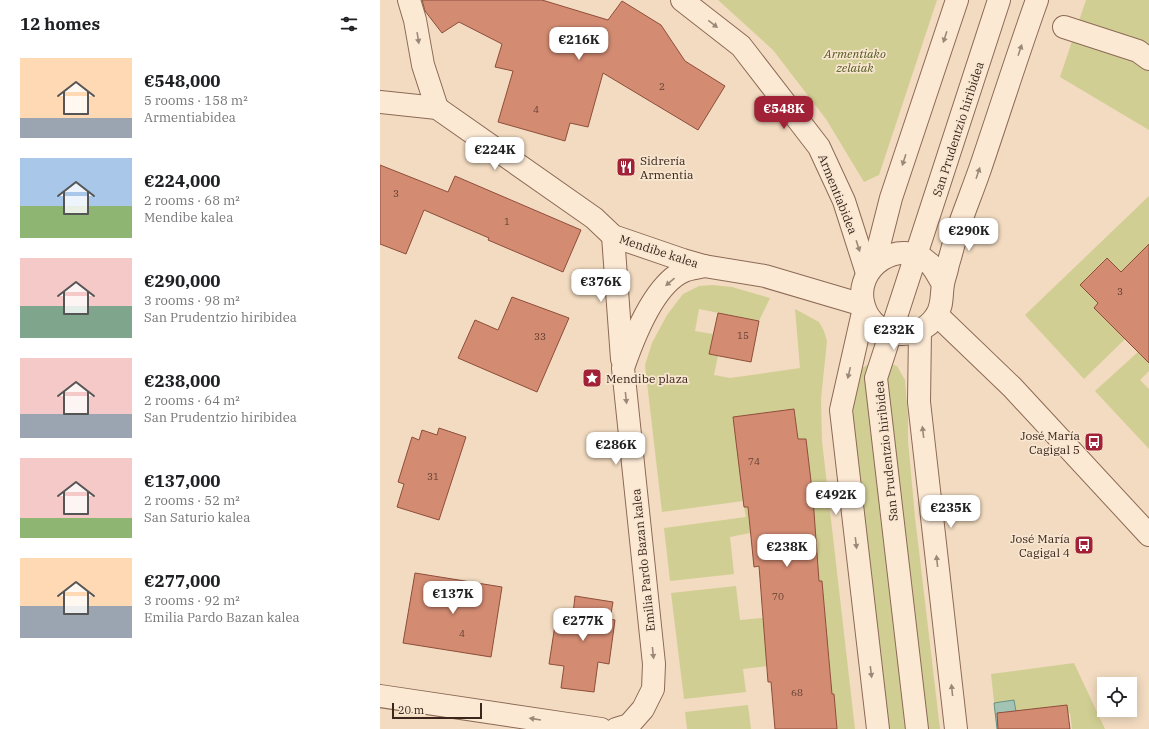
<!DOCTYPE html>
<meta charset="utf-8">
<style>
body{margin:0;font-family:"IBM Plex Serif",serif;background:#f2f2f2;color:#202124;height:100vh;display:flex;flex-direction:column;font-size:15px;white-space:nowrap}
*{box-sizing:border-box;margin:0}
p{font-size:13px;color:#757577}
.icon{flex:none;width:22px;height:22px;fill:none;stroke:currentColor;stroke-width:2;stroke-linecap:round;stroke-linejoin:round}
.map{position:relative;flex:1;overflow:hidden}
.side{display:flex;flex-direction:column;background:#fff;width:380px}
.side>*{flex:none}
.fabs{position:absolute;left:717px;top:677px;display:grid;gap:8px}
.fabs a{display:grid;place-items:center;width:40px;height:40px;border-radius:0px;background:#fff;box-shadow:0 2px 10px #0003;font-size:20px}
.scale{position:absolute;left:12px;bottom:10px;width:90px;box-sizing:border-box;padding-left:4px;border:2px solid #3b261c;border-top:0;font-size:11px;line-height:14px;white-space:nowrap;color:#3b261c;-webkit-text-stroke:3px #f8e6d0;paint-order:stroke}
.price{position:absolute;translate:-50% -34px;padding:0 9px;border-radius:8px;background:#fff;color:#222;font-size:13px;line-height:26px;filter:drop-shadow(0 1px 2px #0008)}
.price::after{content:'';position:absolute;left:50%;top:24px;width:12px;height:9px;margin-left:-6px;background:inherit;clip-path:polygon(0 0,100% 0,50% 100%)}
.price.selected{background:#a12136;color:#fff}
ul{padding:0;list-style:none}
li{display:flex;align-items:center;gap:12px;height:100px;padding:0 20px}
li span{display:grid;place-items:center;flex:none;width:112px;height:80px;border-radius:0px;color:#555}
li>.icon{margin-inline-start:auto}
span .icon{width:48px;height:48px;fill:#fffc;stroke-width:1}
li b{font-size:17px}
h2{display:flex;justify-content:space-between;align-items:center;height:48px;padding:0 20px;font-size:17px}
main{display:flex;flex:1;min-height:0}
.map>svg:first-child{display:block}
.green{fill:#d1ce93}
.water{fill:#a3c3b5;stroke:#699282}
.building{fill:#d38b72;stroke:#8e4e3a}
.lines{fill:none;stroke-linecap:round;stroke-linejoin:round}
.minor-casing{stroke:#8c6a56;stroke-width:24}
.minor{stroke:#fce9d4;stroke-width:22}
.oneway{fill:#9c8878}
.labels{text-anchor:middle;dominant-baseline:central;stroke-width:3.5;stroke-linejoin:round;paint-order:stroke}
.number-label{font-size:10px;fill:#613f32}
.park-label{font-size:12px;font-style:italic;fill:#535920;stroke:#f8e6d0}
.street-label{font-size:12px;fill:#3b261c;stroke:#f8e6d0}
.poi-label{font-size:12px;fill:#3b261c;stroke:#f8e6d0;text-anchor:start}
</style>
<main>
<section class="side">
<h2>12 homes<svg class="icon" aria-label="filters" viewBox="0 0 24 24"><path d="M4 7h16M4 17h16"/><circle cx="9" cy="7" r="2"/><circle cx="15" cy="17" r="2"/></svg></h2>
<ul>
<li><span style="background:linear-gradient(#ffd9b3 75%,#9aa5b1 0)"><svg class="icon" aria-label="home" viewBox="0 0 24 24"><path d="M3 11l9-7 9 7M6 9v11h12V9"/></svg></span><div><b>€548,000</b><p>5 rooms · 158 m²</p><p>Armentiabidea</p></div></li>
<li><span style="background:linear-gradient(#a9c7e8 60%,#8fb573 0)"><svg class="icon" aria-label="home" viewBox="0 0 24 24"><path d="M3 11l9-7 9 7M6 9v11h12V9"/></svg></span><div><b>€224,000</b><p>2 rooms · 68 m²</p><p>Mendibe kalea</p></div></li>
<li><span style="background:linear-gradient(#f6c9c9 60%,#7fa58c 0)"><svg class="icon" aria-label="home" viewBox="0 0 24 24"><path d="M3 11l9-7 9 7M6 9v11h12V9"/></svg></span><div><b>€290,000</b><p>3 rooms · 98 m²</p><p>San Prudentzio hiribidea</p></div></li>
<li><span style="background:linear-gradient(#f6c9c9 70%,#9aa5b1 0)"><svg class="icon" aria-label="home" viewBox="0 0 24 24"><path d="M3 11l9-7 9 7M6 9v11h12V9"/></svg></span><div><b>€238,000</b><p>2 rooms · 64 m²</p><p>San Prudentzio hiribidea</p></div></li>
<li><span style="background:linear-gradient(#f6c9c9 75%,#8fb573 0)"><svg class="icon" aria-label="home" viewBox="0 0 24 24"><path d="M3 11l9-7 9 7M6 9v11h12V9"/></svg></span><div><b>€137,000</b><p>2 rooms · 52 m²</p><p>San Saturio kalea</p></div></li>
<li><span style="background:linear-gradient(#ffd9b3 60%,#9aa5b1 0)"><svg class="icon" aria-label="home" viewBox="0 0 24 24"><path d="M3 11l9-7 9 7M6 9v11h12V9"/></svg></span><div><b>€277,000</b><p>3 rooms · 92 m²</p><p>Emilia Pardo Bazan kalea</p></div></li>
</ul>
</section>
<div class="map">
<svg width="769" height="729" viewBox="0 0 769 729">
<rect width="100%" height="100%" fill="#f2dbc0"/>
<g class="green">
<polygon points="338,0 557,0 499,175 484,182 446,119 393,50"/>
<polygon points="706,0 769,0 769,130 680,77"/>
<polygon points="769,196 769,259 741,272 726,258 700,285 718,303 714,308 745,339 704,379 645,315"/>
<polygon points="333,285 352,287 390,298 379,321 319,309 315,331 333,334 329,354 338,356 334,375 350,378 420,368 415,309 439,322 444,331 447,341 441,399 442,441 475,729 457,729 445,695 451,679 448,645 385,650 387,666 363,669 366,692 304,699 291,593 356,586 360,620 445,612 442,581 434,582 434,528 370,533 350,537 354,574 290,581 284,528 366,517 364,507 433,498 426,439 418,439 414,409 353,417 363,501 282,512 265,365 272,343 287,315 303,294 319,286"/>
<polygon points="769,342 769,371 760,380 769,389 769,449 715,391"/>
<polygon points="492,362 507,363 517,366 525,380 528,417 528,441 535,517 560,729 508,729 471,406 479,370"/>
<polygon points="694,663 725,729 692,729 690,713 688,713 687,705 643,710 617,729 611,674"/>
<polygon points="368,705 371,729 307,729 305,712"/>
</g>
<polygon class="water" points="634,700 639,729 617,729 614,703"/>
<g class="building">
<polygon points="42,0 162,0 228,20 242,1 281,25 305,61 345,86 318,130 223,73 208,127 190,123 185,141 118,122 133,71 115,67 122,44 79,22 62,33 45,11"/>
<polygon points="0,165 68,192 75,176 201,230 183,272 108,240 109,238 44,210 26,254 0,244"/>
<polygon points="769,244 769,363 714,308 718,303 700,285 727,258 741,272"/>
<polygon points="132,297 189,318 157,392 78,358 95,320 118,330"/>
<polygon points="338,313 379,321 371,362 329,354"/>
<polygon points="414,409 418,439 426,439 433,498 439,581 442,581 452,694 454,694 457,729 395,729 391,682 388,682 379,566 374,567 368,507 364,507 353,417"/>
<polygon points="59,428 86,437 59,520 17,507 24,484 18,482 32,437 39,440 42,430 57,435"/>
<polygon points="35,573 122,587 111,657 23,643"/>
<polygon points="195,596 233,602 230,619 235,620 229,664 218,662 214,692 181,688 184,666 169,664 177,612 193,614"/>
<polygon points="687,705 690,729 618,729 617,713"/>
</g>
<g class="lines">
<defs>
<g id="minor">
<polyline points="29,0 35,20 43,65 57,108"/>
<polyline points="302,0 361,46 439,147 464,201 487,273"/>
<polyline points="684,27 758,51 769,59"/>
<polyline points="0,102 57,108 214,218 233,236 303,260 324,266 385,276 483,305"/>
<polyline points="233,236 242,359"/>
<polyline points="494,265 511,198 577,0"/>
<path d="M563,284C559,278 555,269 550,264C520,235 472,268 484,306C493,338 538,344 556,316C563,306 561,296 563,284C564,278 567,271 568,264C572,252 574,241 578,229C585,209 593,189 600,169C619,113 637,56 657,0"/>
<polyline points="484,308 461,410 498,729"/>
<polyline points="557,315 632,387 769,535"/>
<polyline points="540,331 539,402 576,729"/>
<polyline points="0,696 221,729"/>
<path d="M236,729L249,725L263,709L273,689L274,664L243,368C253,339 274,284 304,271C310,268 318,268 324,266"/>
<polyline points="537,729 496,378 619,0"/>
</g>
</defs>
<use href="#minor" class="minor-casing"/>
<use href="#minor" class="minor"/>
</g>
<defs><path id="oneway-solid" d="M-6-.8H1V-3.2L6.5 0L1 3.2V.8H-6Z"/></defs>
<g class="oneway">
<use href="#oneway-solid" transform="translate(333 24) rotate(38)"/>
<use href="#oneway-solid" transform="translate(565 37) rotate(108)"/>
<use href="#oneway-solid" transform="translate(38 38) rotate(81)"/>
<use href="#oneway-solid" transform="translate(640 50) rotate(-71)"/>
<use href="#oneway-solid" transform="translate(524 160) rotate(108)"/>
<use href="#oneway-solid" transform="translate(598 173) rotate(-71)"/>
<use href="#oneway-solid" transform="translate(478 246) rotate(72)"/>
<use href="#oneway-solid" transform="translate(290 282) rotate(139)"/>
<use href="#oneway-solid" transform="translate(469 373) rotate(103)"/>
<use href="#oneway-solid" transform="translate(246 398) rotate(84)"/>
<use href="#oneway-solid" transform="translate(543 432) rotate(-97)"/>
<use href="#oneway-solid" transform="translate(476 543) rotate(83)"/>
<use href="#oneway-solid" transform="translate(557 561) rotate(-96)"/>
<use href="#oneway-solid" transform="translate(273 653) rotate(84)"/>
<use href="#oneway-solid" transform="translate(491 672) rotate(83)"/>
<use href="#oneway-solid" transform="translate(572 690) rotate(-96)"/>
<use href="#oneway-solid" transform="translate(155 719) rotate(-171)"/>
</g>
<defs>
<symbol id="restaurant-square" viewBox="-11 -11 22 22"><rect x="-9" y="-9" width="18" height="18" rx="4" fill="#a12136" stroke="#f8e6d0"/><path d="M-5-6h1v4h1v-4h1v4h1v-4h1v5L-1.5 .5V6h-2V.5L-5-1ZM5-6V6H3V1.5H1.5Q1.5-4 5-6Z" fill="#fff"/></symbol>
<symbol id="sight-square" viewBox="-11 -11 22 22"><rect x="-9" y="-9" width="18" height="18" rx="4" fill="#a12136" stroke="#f8e6d0"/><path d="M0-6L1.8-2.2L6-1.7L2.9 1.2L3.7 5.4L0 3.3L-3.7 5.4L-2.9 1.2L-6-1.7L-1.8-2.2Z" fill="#fff"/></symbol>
<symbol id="bus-square" viewBox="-11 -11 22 22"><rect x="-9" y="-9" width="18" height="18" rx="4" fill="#a12136" stroke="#f8e6d0"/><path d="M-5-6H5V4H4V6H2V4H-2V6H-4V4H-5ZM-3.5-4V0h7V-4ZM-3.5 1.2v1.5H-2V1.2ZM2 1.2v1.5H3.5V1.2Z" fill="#fff"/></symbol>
</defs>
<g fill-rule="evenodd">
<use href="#restaurant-square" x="235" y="156" width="22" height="22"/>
<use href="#sight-square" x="201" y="367" width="22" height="22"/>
<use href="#bus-square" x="703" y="431" width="22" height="22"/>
<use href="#bus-square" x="693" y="534" width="22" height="22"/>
</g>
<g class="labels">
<g class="number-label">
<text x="282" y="86">2</text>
<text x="156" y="109">4</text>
<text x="16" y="193">3</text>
<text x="127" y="221">1</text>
<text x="740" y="291">3</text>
<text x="363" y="335">15</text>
<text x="160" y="336">33</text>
<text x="374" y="461">74</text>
<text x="53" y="476">31</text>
<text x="398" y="596">70</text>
<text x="82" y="633">4</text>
<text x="417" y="692">68</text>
</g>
<g class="park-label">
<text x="475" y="53">Armentiako<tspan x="475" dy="14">zelaiak</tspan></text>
</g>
<g class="street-label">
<text transform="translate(578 129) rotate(-72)">San Prudentzio hiribidea</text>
<text transform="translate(458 194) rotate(68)">Armentiabidea</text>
<text transform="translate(279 251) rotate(18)">Mendibe kalea</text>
<text transform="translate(506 451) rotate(-96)">San Prudentzio hiribidea</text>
<text transform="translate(263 560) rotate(-96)">Emilia Pardo Bazan kalea</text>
</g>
<g class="poi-label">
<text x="260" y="160">Sidrería<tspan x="260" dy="14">Armentia</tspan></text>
<text x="226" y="378">Mendibe plaza</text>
<text x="700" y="435" text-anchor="end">José María<tspan x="700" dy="14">Cagigal 5</tspan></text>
<text x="690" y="538" text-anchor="end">José María<tspan x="690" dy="14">Cagigal 4</tspan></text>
</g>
</g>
</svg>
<div class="fabs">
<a><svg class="icon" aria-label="locate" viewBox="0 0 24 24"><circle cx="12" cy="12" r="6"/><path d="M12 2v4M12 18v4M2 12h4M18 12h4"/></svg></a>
</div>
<div class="scale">20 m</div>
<b class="price" style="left:199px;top:61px">€216K</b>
<b class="price selected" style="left:404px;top:130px">€548K</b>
<b class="price" style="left:115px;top:171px">€224K</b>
<b class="price" style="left:589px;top:252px">€290K</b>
<b class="price" style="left:221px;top:303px">€376K</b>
<b class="price" style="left:514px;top:351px">€232K</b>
<b class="price" style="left:236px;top:466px">€286K</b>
<b class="price" style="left:456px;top:516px">€492K</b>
<b class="price" style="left:571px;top:529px">€235K</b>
<b class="price" style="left:407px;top:568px">€238K</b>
<b class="price" style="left:73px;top:615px">€137K</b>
<b class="price" style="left:203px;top:642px">€277K</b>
</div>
</main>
